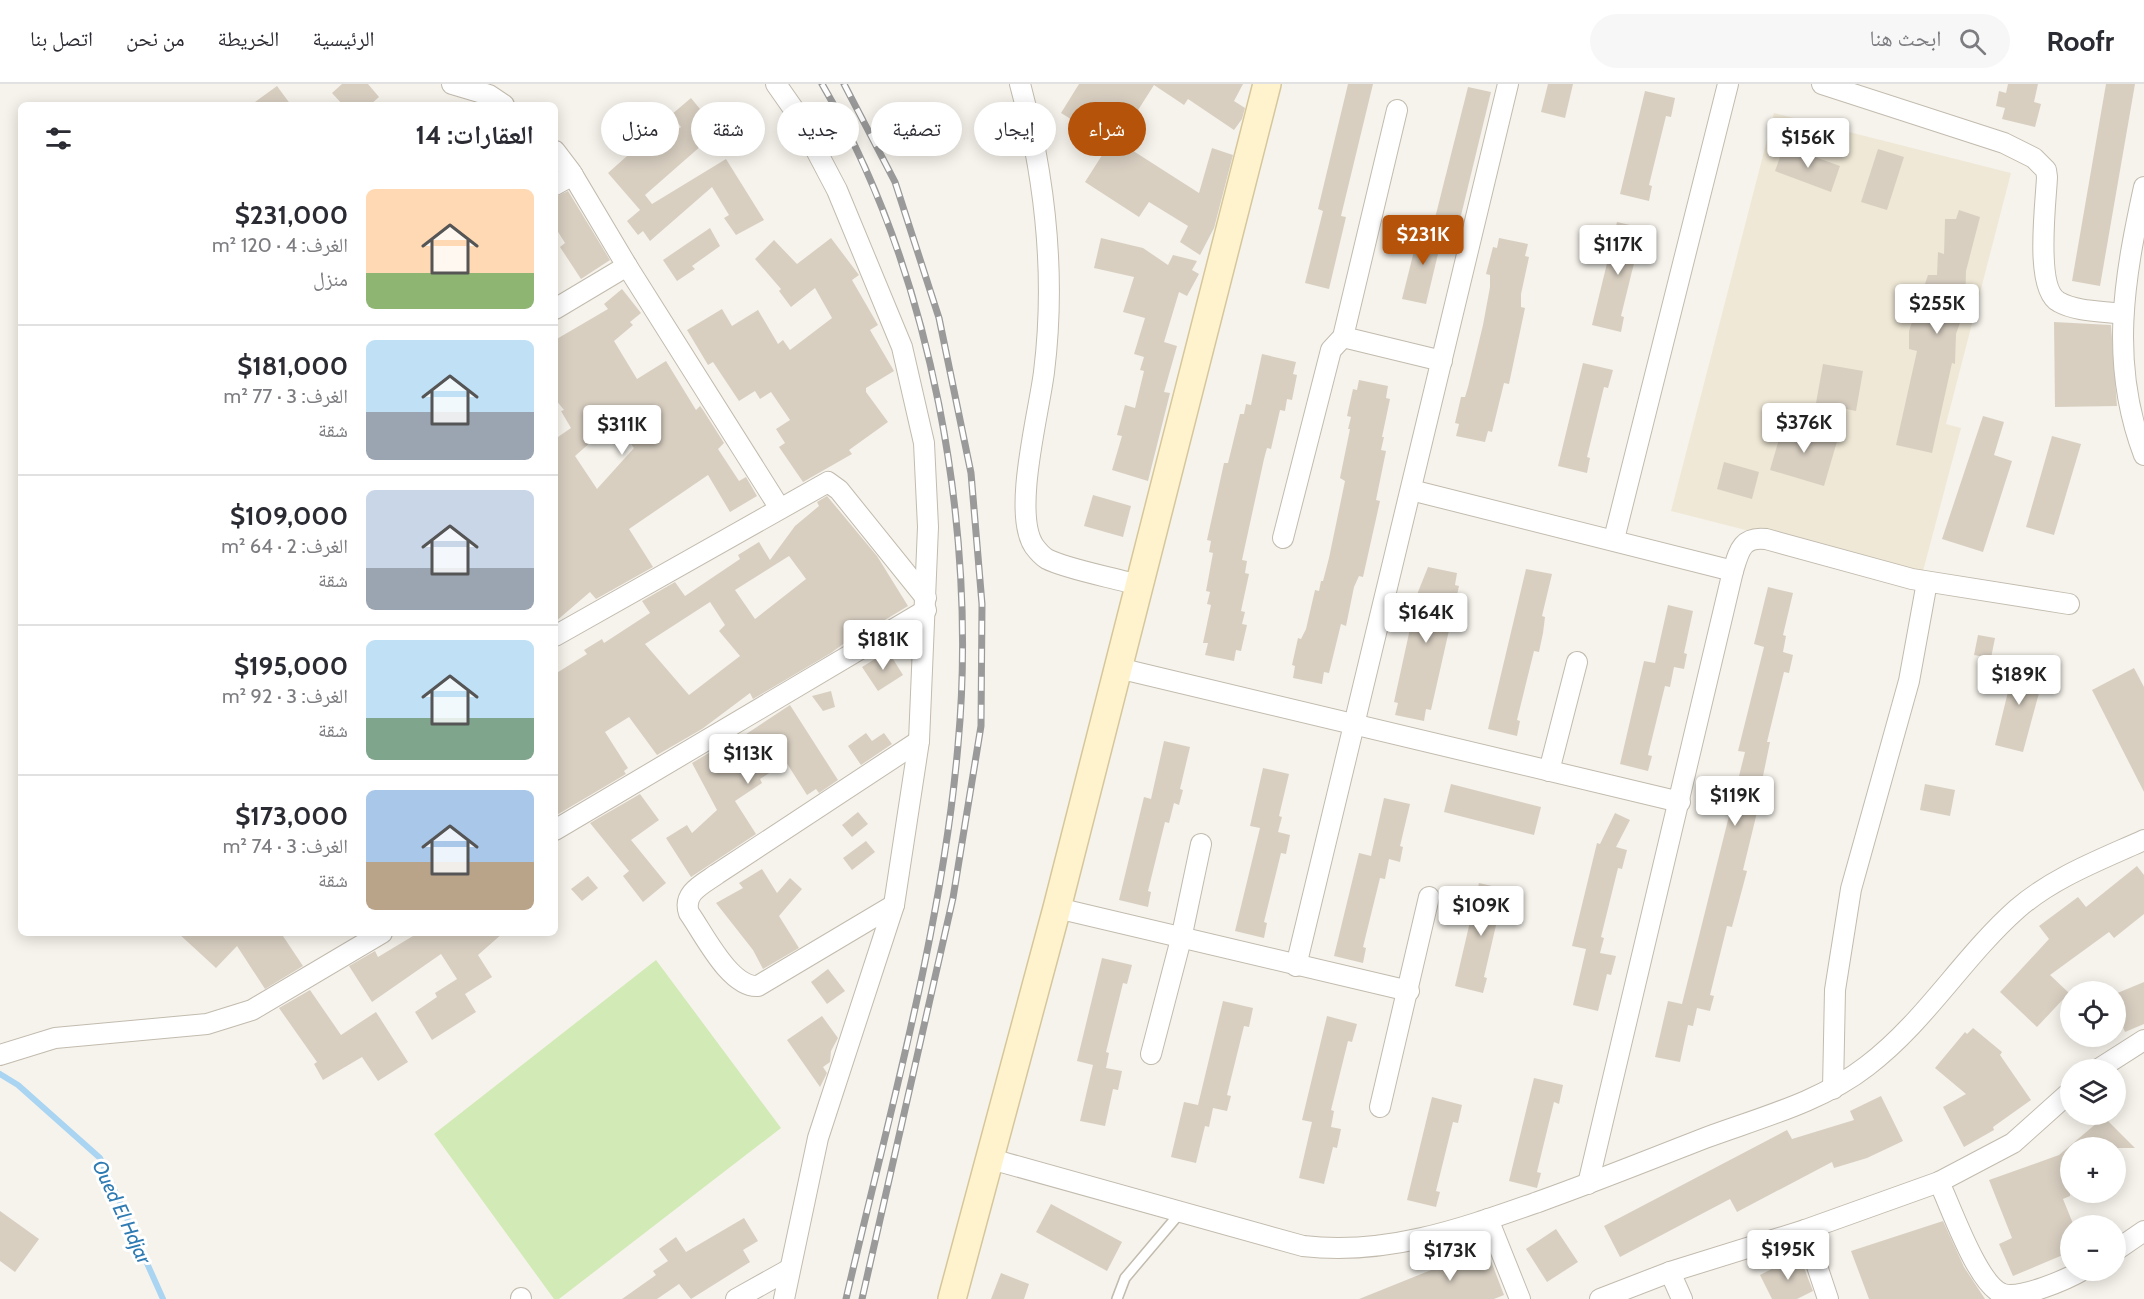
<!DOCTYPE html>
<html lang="ar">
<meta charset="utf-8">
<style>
body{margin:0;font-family:Cabin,"Noto Naskh Arabic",sans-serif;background:#f7f7f7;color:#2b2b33;direction:rtl;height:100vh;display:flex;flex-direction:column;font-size:22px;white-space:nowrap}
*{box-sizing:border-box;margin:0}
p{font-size:20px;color:#7c7c81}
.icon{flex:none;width:33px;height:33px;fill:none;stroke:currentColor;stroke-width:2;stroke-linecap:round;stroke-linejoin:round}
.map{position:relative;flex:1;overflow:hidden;direction:ltr}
.details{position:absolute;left:18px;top:18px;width:540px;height:834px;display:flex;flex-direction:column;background:#fff;border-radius:9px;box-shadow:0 3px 15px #0003;direction:rtl}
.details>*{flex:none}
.banner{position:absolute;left:576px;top:18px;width:570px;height:54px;direction:rtl;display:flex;gap:12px}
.tools{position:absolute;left:2060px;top:897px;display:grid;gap:12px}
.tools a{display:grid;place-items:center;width:66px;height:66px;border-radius:50%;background:#fff;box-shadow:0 3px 15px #0003;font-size:30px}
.price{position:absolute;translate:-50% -51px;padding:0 14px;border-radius:6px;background:#fff;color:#222;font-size:20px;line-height:39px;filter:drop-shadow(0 2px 3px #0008)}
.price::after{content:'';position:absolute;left:50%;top:36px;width:18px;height:14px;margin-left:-9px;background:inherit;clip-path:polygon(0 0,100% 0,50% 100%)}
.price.current{background:#b45309;color:#fff}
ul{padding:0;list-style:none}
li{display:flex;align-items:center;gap:18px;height:150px;padding:0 24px}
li+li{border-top:2px solid #e1e1e2}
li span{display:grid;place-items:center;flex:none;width:168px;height:120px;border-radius:9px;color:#555}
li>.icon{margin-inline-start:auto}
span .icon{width:72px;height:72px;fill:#fffc;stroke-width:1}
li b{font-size:26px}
h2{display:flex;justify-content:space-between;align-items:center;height:72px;padding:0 24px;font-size:26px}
.chip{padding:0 21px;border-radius:27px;background:#fff;box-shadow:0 3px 15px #0003;font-size:21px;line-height:54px}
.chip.current{background:#b45309;color:#fff}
header{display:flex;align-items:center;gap:36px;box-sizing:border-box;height:84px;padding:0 30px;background:#fff;border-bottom:2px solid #e1e1e2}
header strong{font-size:28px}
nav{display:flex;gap:33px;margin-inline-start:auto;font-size:21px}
.search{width:420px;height:54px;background:#f7f7f7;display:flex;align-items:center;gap:15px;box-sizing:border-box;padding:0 21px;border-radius:33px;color:#7c7c81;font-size:22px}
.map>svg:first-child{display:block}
.education{fill:#efe8d6}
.grass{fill:#d2eab5}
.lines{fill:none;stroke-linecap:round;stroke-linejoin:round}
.stream{stroke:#a9d4f2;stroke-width:6}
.building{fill:#d8cfc1;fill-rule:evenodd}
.lane-casing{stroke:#c2bbae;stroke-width:12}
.street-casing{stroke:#c2bbae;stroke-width:22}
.secondary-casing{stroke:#d6c79b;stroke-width:30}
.lane{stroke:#fff;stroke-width:9}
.street{stroke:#fff;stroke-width:20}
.secondary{stroke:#fff3cd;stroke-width:27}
.rail-casing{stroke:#9a9a9a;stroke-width:7}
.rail{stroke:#fff;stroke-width:4.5;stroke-dasharray:14;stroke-linecap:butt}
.labels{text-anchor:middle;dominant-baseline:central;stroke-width:6;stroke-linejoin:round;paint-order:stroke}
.water-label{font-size:20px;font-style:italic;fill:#2e7ab2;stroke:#fff}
</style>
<header>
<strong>Roofr</strong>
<div class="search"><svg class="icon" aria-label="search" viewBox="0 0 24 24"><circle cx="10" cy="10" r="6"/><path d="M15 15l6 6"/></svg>ابحث هنا</div>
<nav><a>الرئيسية</a><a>الخريطة</a><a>من نحن</a><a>اتصل بنا</a></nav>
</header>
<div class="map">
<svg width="2144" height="1215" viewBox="0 0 2144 1215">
<rect width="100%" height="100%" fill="#f6f3ec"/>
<polygon class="education" points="1774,29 2011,89 1946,340 1961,344 1922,491 1671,427"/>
<polygon class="grass" points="656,876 781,1044 559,1215 554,1215 434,1050"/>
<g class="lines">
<polyline class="stream" points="0,990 18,1001 100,1074 163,1215"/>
</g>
<g class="building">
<polygon points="342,0 368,0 379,13 370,21 343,21 332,9"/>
<polygon points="1079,0 1243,0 1234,17 1245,24 1242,35 1234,46 1188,15 1184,21 1154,1 1119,56 1078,30 1074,37 1061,29"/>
<polygon points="1348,0 1373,0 1341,132 1346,133 1329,205 1305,199 1323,127 1318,125"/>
<polygon points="1548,0 1573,0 1565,34 1541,28"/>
<polygon points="2008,0 2038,0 2034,18 2041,20 2035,43 2002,35 2005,24 1996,22 1999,7 2006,9"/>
<polygon points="2106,0 2135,0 2100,202 2072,197"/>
<polygon points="277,2 291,21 251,21"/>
<polygon points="1468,3 1491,8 1456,152 1432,146"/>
<polygon points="1645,7 1675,14 1671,33 1666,32 1649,101 1652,102 1649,117 1620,110"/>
<polygon points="691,14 718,47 645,111 652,120 726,75 764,136 736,151 724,134 729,131 712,103 650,157 643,147 638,151 627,137 640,126 608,89 636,64 633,60 645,51 653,63 681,43 671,31"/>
<polygon points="1113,54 1199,109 1212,64 1233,71 1214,144 1200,171 1180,158 1188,142 1149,118 1139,133 1085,98"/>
<polygon points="1784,62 1840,82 1831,108 1775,87"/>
<polygon points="1878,65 1904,73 1887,126 1861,118"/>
<polygon points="568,107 610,176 581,195 560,163 565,159 555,143 555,113"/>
<polygon points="1959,126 1980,133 1966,187 1965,225 1956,250 1955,280 1952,279 1932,369 1896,361 1917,267 1909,265 1909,247 1928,191 1937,191 1938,168 1944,170 1945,135 1956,135"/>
<polygon points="1617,138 1647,145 1642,164 1638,163 1621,232 1624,233 1621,248 1592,241"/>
<polygon points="1420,143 1443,149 1426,220 1402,215"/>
<polygon points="710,144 720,162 692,182 695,185 677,197 663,176"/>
<polygon points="831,154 859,191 852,196 878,241 870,246 894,287 866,304 866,308 888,338 849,366 852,370 803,398 779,363 785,359 776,345 790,336 771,308 760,315 755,307 739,317 713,278 708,281 687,246 722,225 732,242 758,226 778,260 783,256 790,266 832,234 815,204 791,223 779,207 781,205 755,175 774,156 797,180"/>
<polygon points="1101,154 1143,164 1168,181 1173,171 1197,177 1192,186 1199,190 1187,212 1179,208 1164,258 1177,262 1164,308 1170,309 1148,397 1112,386 1122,352 1117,351 1125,321 1135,324 1144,287 1140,286 1144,273 1134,270 1145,234 1123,228 1134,193 1094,184"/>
<polygon points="1499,154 1528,160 1525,172 1529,173 1521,210 1521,223 1525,224 1509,300 1504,299 1492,348 1488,347 1485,358 1456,352 1459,340 1455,339 1461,313 1465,313 1468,303 1483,241 1490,203 1490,191 1486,190 1493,163 1497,164"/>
<path d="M622,205L641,229L630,238L633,241L614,257L637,295L666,277L696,326L700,322L703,326L724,359L718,365L739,397L746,393L757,412L730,428L708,391L629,445L653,483L596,515L590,508L555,538V355L571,344L561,327L564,326L555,315V256L608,225L604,220ZM618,341L634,364L597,405L575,372L592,357Z"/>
<polygon points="2054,238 2111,241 2117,322 2055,323"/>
<polygon points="1262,270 1296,278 1293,290 1297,291 1292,316 1287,315 1285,327 1280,326 1271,365 1267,364 1264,375 1242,476 1247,477 1245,489 1249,490 1241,527 1245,528 1242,540 1247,541 1241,567 1236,566 1234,577 1205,571 1208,559 1203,559 1211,521 1207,520 1210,508 1206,507 1213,469 1209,468 1211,457 1207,456 1224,379 1228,379 1240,330 1244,330 1246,320 1251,321"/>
<polygon points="1583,279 1613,286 1608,304 1604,303 1587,373 1590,374 1587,389 1558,382"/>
<polygon points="1823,280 1863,287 1856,327 1816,319"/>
<polygon points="1359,296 1388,302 1386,314 1390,315 1382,353 1384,353 1381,366 1386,367 1376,416 1380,417 1363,493 1359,492 1354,503 1346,542 1341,540 1329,589 1324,588 1322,600 1293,594 1295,582 1292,581 1298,554 1301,555 1306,545 1315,506 1319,507 1321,497 1323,497 1329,474 1345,397 1340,394 1350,345 1348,345 1351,333 1347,332 1353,305 1357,306"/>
<polygon points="1983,332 2004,338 1994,371 2012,377 1983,468 1942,455"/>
<polygon points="1784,338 1838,354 1824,402 1770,386"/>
<polygon points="2052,352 2081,360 2054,451 2026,443"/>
<polygon points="1724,378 1759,388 1752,415 1717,405"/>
<polygon points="1093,411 1131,422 1123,453 1084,442"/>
<path d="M827,412L877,472L908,522L875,542L873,538L831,569L753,615L750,609L702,645L657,671L629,633L605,648L628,684L624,687L626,690L555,732V590L587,570L584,566L602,555L604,559L650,529L642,517L675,498L685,512L740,475L738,471L759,458L770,476L795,442L819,422L817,418ZM789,472L806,495L755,535L735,506ZM710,518L725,541L719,547L740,572L689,611L645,560Z"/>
<polygon points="1428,483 1457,489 1455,501 1459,502 1431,626 1426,625 1424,637 1395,631 1398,619 1394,618 1418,508"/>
<polygon points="1526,485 1552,490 1542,532 1545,533 1543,549 1539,568 1534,567 1517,636 1520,637 1517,652 1488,645"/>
<polygon points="1768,503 1793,509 1783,551 1786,552 1783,568 1793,571 1789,589 1784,588 1767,658 1770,658 1762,697 1769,699 1765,718 1760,716 1743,786 1747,787 1743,802 1732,843 1727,842 1710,911 1714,912 1710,927 1697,924 1693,942 1688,941 1680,978 1655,973 1668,917 1682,920 1745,668 1738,667 1764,563 1754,560"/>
<polygon points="1668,521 1693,527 1684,569 1687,570 1684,585 1674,583 1670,603 1665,602 1648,671 1652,672 1648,687 1620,680 1644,577 1655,579"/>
<polygon points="1978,551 1995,554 1991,574 1974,571"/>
<polygon points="888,567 903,591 878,607 862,583"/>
<polygon points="2016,575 2038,580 2034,592 2043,594 2023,668 1995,661"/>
<polygon points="2134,584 2144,603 2144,708 2092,606"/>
<polygon points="831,607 835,623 823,627 812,612"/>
<polygon points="790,621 838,696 819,709 816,705 807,711 786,678 760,695 762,699 735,717 756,750 691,793 666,754 687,741 692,749 717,726 692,679 714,666 716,670"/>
<polygon points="866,649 872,657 884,649 892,660 861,681 848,662"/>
<polygon points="1164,657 1190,663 1180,705 1183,706 1179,721 1174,719 1169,739 1165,738 1148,807 1151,808 1148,823 1119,816 1144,713 1151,715"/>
<polygon points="1263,684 1289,690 1279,732 1282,733 1278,748 1290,751 1286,770 1281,769 1264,838 1267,839 1264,854 1235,847 1260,744 1250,742"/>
<polygon points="1451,700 1541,723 1534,751 1444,728"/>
<polygon points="1925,700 1955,706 1950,732 1920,726"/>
<polygon points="640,710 659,736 631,756 666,799 643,818 623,792 629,787 590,739"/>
<polygon points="1384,714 1410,720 1400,762 1403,763 1400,778 1389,775 1385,795 1380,794 1363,863 1366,864 1363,879 1334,872 1359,769 1371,772"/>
<polygon points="858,728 868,740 852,753 842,741"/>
<polygon points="1615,729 1630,736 1616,763 1627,766 1622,785 1618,784 1601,853 1604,854 1600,869 1616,872 1611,891 1607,890 1598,927 1573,921 1586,865 1572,862 1597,759 1600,760"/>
<polygon points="866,757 875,768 852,786 843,774"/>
<polygon points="2137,782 2144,791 2144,830 2114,854 2109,848 2050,891 2069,909 2037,943 2000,908 2049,855 2039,842 2078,813 2086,823"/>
<polygon points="762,785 777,809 790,794 802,805 779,832 799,864 763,885 753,866 716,819 743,804 739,799"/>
<polygon points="588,792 598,804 582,817 571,805"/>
<polygon points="1479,799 1509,806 1505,825 1500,824 1484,893 1487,894 1483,909 1455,902"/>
<polygon points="178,849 281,849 303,882 265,905 237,862 216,884"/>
<polygon points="418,849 503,849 478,871 492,893 465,910 476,928 432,956 415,928 437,913 435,909 457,895 441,870 372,918 349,882 375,867 378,873"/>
<polygon points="1102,874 1132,881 1127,900 1123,899 1106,968 1109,969 1106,984 1122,987 1118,1006 1113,1005 1105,1042 1080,1037 1093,981 1077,977"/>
<polygon points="828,885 845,907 827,920 811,898"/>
<polygon points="2144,898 2144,940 2125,948 2115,924 2115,910"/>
<polygon points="310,906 341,951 376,928 408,978 378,997 362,973 323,996 314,980 317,978 279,924"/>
<polygon points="1223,917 1253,924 1249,943 1244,942 1227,1011 1231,1012 1227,1027 1213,1024 1209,1043 1205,1042 1196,1079 1171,1073 1184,1018 1198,1021"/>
<polygon points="822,932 838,954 831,967 830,978 823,983 827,989 820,1003 787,956"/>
<polygon points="1327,932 1357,940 1352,958 1348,957 1331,1026 1334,1027 1331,1043 1341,1045 1337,1064 1333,1063 1324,1100 1299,1094 1312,1038 1302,1036"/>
<polygon points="1973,944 2002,968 2000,971 2031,1016 1993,1043 1994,1046 1964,1063 1943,1023 1966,1010 1935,984 1965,948 1967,950"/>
<polygon points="1534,994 1563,1001 1559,1020 1554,1018 1537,1088 1541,1089 1537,1104 1509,1097"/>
<polygon points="1881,1012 1903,1057 1867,1074 1834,1084 1832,1078 1737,1128 1730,1115 1620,1173 1604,1142 1787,1046 1792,1055 1854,1036 1850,1027"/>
<polygon points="1432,1013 1462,1021 1458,1039 1453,1038 1436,1107 1440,1108 1436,1123 1407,1116"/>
<polygon points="2104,1033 2135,1064 2070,1064 2070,1112 2063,1115 2074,1142 2070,1142 2070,1168 2013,1192 1999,1160 2012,1154 1989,1096 2059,1071"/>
<polygon points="1051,1120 1122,1158 1107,1187 1036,1148"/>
<polygon points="0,1127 39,1155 15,1188 0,1177"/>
<polygon points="744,1134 758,1157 743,1166 750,1178 691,1215 679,1200 657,1215 622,1215 656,1191 653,1187 668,1177 659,1165 676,1153 686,1168"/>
<polygon points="1943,1137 1964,1183 1985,1215 1869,1215 1851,1167"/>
<polygon points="1556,1145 1578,1178 1547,1198 1526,1165"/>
<polygon points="1486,1164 1504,1211 1494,1215 1359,1215"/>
<polygon points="1799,1171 1813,1207 1797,1215 1772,1215 1760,1191"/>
<polygon points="1001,1189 1029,1200 1024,1215 991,1215"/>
</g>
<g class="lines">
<defs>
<polyline id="lane" points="1117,1215 1125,1194 1180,1129"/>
<g id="street">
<polyline points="452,0 489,11 504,21"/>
<polyline points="776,0 797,30 837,106 902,263 924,359 928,443 919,657 894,821 818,1054 784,1215"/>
<path d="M1020,0C1045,93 1056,191 1044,288C1039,329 1012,429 1034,462C1037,466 1042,472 1047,475C1066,485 1115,494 1138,501"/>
<path d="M1822,0L2004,59L2034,74L2046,86L2047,93C2046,119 2034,205 2059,218C2077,228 2103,227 2123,230"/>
<polyline points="555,67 571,88 627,182 779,423"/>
<polyline points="555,101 573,91"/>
<path d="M2144,103C2124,195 2109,279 2144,371"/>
<polyline points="555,225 627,182"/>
<polyline points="1343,253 1442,277"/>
<polyline points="1411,406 1733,487"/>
<polyline points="1283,454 1331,266 1343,253 1397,26"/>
<polyline points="1614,455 1728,0"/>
<polyline points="555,552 828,398 839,406 926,514"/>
<polyline points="1118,584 1680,718"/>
<polyline points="1549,687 1577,578"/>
<polyline points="555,746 926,526"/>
<path d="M894,821L758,902C730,904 704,850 689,829C682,809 703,800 717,790L919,657"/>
<polyline points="1057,824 1409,907"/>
<polyline points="1296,882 1508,0"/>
<polyline points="1151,970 1181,855 1201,760"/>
<polyline points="0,971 55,954 207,940 252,926 382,849"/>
<polyline points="2097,986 2144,956"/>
<polyline points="1833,1005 1835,906 1851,805 1909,597 1927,498"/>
<polyline points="1380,1023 1429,813"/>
<path d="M991,1075L1303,1162C1386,1172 1461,1145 1538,1118C1594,1098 1649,1076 1705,1054C1759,1034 1821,1018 1867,982C1925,938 1963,873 2017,825C2054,793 2100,776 2144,756"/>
<path d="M1939,1098C1951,1123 1978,1202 2003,1210C2021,1215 2066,1196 2083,1186"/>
<path d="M1588,1100L1733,487C1739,467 1742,452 1766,455L1912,495L2069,520"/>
<polyline points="1488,1135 1520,1215"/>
<polyline points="1805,1146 1828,1215"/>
<polyline points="2115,1167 2144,1147"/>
<polyline points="1670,1188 1682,1215"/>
<polyline points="521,1214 521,1215"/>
<polyline points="736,1215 788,1186"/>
<polyline points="1600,1215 1670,1188 1805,1146 1939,1098 2013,1059 2070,1008"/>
</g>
<polyline id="secondary" points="952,1215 1057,824 1267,0"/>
</defs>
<use href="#lane" class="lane-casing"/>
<use href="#street" class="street-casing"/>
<use href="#secondary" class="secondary-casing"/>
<use href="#lane" class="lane"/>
<use href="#street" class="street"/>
<use href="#secondary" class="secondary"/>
<defs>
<g id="rail">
<path d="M822,0C932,188 978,445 958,661C942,846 888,1034 846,1215"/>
<polyline points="844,0 895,98 939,234 971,389 982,520 981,642 953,814 862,1215"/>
</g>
</defs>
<use href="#rail" class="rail-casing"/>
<use href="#rail" class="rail"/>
</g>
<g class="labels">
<g class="water-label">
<text transform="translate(122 1128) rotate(65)">Oued El Hdjar</text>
</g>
</g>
</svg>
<div class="tools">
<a><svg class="icon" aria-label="locate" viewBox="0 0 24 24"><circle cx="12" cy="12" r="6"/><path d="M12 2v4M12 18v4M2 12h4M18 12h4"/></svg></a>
<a><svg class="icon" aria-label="layers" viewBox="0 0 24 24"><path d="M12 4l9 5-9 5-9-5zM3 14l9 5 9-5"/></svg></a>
<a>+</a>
<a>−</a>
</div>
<b class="price" style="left:1808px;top:85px">$156K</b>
<b class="price current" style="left:1423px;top:182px">$231K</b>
<b class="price" style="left:1618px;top:192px">$117K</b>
<b class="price" style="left:1937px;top:251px">$255K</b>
<b class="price" style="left:1804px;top:370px">$376K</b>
<b class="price" style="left:622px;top:372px">$311K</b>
<b class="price" style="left:1426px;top:560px">$164K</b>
<b class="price" style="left:883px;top:587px">$181K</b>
<b class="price" style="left:2019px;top:622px">$189K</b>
<b class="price" style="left:748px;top:701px">$113K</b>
<b class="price" style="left:1735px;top:743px">$119K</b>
<b class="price" style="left:1481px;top:853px">$109K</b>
<b class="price" style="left:1788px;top:1197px">$195K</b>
<b class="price" style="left:1450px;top:1198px">$173K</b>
<div class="banner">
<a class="chip current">شراء</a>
<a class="chip">إيجار</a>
<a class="chip">تصفية</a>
<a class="chip">جديد</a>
<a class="chip">شقة</a>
<a class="chip">منزل</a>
</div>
<section class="details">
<h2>العقارات: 14<svg class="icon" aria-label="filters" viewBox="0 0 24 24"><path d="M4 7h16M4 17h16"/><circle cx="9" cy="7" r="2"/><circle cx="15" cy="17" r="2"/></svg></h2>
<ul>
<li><span style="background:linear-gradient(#ffd9b3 70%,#8fb573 0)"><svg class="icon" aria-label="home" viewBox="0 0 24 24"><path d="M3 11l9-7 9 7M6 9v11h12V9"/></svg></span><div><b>$231,000</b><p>الغرف: 4 · 120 m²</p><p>منزل</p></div></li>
<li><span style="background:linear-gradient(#bfe0f5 60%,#9aa5b1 0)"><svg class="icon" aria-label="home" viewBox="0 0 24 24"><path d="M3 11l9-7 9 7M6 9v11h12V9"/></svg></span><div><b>$181,000</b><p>الغرف: 3 · 77 m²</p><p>شقة</p></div></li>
<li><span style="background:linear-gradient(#c9d6e8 65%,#9aa5b1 0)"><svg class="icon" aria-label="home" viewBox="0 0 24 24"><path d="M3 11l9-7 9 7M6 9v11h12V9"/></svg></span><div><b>$109,000</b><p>الغرف: 2 · 64 m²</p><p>شقة</p></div></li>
<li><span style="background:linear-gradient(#bfe0f5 65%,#7fa58c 0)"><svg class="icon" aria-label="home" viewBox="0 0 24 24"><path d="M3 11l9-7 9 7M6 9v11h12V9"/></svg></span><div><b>$195,000</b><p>الغرف: 3 · 92 m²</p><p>شقة</p></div></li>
<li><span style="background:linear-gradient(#a9c7e8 60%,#b9a48a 0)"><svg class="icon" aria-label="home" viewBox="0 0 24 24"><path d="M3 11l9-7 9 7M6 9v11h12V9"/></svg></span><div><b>$173,000</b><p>الغرف: 3 · 74 m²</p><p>شقة</p></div></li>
</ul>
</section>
</div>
